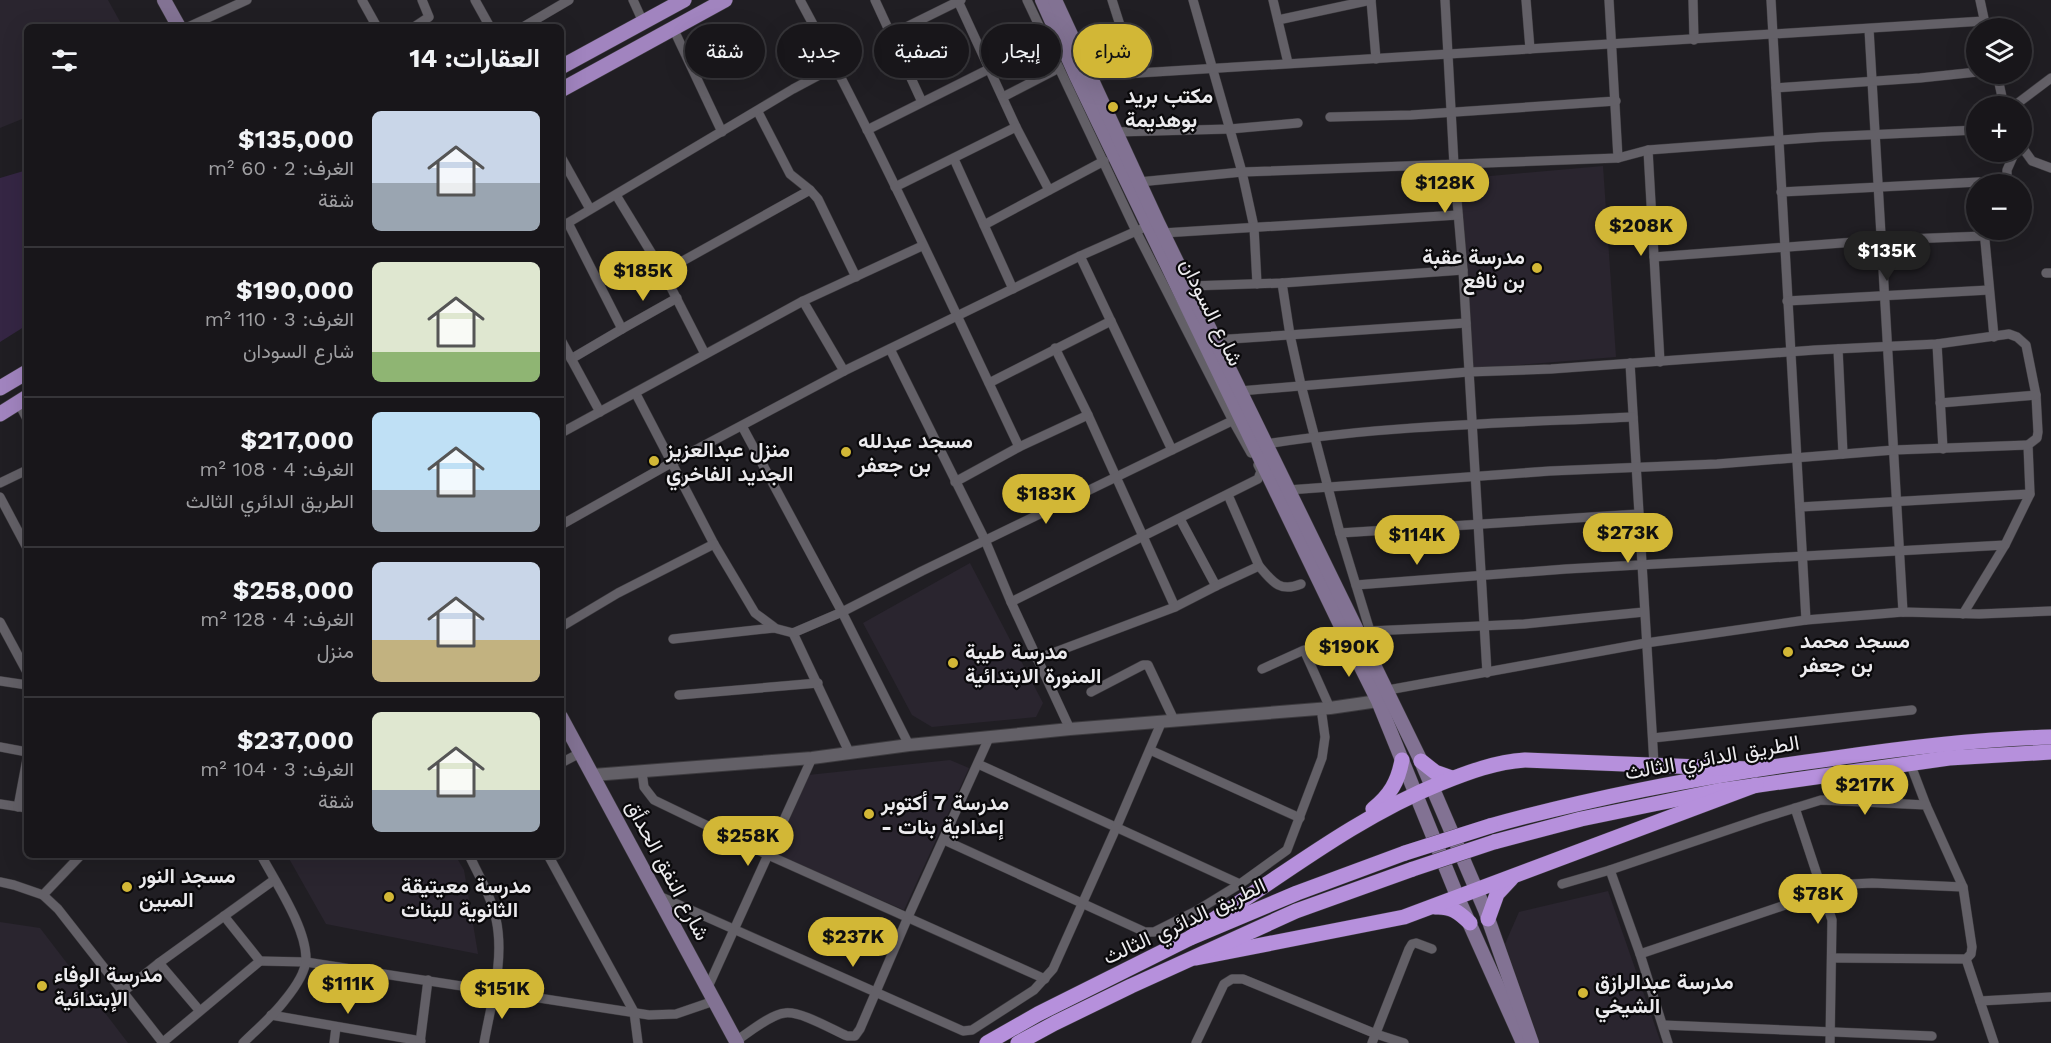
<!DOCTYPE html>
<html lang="ar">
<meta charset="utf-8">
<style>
body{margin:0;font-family:"Work Sans",Vazirmatn,sans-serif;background:#252327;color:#f1f3f6;direction:rtl;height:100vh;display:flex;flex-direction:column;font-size:22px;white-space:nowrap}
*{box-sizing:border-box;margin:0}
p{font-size:20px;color:#9f9fa2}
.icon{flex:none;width:33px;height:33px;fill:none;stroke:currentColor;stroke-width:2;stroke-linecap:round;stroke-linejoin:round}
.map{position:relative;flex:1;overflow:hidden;direction:ltr}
.details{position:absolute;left:24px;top:24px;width:540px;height:834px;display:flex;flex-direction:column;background:#18161a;border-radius:9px;box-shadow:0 6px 24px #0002,0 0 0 2px #363539;direction:rtl}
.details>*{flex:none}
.hud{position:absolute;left:582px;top:24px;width:570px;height:54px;direction:rtl;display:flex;gap:12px}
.fabs{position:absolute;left:1966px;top:18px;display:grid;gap:12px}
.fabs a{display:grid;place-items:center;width:66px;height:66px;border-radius:50%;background:#18161a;box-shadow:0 6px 24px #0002,0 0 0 2px #363539;font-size:30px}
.price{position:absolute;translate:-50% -51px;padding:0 14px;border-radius:21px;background:#d2b736;color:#111;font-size:20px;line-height:39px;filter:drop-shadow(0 2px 3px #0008)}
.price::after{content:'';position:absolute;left:50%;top:36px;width:18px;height:14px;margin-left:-9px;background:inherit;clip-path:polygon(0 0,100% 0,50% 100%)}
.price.current{background:#222;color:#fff}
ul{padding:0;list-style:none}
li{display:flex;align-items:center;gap:18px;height:150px;padding:0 24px}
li+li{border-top:2px solid #363539}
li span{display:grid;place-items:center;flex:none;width:168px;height:120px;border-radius:9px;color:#555}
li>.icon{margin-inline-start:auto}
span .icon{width:72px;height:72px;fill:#fffc;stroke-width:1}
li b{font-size:26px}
h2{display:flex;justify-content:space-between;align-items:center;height:72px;padding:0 24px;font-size:26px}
.tag{padding:0 21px;border-radius:27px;background:#18161a;box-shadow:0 6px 24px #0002,0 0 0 2px #363539;font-size:21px;line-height:54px}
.tag.current{background:#d2b736;color:#111}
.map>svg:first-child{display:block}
.built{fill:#2a252f}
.green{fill:#352644}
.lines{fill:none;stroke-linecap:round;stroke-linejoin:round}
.minor-casing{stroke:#3c3a3e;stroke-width:10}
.tertiary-casing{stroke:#3c3a3e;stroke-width:14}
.secondary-casing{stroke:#3c3a3e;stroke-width:15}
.primary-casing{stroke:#3c3a3e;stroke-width:16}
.trunk-casing{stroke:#3c3a3e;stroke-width:16}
.minor{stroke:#636067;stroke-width:9}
.tertiary{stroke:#636067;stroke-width:12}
.secondary{stroke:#827293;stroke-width:14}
.primary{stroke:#a184bf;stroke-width:15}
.trunk{stroke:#b690dc;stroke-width:15}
.trunk-bridge-casing{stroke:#3c3a3e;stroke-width:16;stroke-linecap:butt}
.trunk-bridge{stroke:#b690dc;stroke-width:15}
.poi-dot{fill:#d2b736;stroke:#0a090b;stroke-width:2}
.labels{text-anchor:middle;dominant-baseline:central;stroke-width:4.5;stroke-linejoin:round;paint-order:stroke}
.poi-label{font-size:21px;font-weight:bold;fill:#ecebee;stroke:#0a090b;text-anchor:start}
.street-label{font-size:21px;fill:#ecebee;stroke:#0a090b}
</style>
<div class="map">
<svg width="2051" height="1043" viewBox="0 0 2051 1043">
<rect width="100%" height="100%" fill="#201e23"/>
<g class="built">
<polygon points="0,0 108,0 123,27 27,27 27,117 0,128"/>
<polygon points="1603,166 1616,357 1471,369 1457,179"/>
<polygon points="970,563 1043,703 1036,717 932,727 912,715 863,623"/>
<polygon points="950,760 969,768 904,910 775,854 808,775"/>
<polygon points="287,855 455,855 464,870 478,954 326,924"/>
<polygon points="1608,891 1661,1043 1540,1043 1505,944 1519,912"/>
<polygon points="0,922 40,928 128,1043 0,1043"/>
</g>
<polygon class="green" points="27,170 27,325 0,342 0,178"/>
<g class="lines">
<defs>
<g id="minor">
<polyline points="362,0 377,27"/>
<polyline points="475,0 490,27"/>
<polyline points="633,0 643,22"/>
<path d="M800,0C879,146 948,297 1019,447"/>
<polyline points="875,0 922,102"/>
<polyline points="1027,0 1136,231 1233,421 1251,453"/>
<polyline points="1112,0 1135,72"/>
<polyline points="1193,0 1242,172 1254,227 1257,284"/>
<polyline points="1273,0 1288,63"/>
<polyline points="1371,0 1376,59"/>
<polyline points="1445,0 1454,165 1463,270 1487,673"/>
<polyline points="1526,0 1530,49"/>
<polyline points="1609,0 1618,158"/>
<polyline points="1693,0 1694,40"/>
<polyline points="1771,0 1806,620"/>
<polyline points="1980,0 1986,28"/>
<polyline points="958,1 1016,127 1049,190"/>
<polyline points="1278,20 1371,0"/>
<polyline points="188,27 247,0"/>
<polyline points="414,27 429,17 422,0"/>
<polyline points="523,27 569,0"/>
<polyline points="673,28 722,132"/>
<polyline points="1869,29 1903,612"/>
<polyline points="892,34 961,0"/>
<polyline points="1997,74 2004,106"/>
<polyline points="1090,76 1984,21"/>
<polyline points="1776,88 1920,78 1977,72"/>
<polyline points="1003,97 1059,68"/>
<polyline points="2014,106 2051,78"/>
<polyline points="758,112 790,174 810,190 818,199 856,277"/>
<polyline points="1330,117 1411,115 1616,101"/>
<polyline points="867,130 989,69"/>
<polyline points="1116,132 1230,129 1298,123"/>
<polyline points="2022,147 2032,161 2051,168"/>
<polyline points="1648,150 1660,362"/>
<polyline points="561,157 590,209"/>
<polyline points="954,159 1013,289"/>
<polyline points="1139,182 1242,172 1618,158 1648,150 1822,137 1977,130"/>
<polyline points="2007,184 2007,170 2015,152"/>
<polyline points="895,187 1016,127"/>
<polyline points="1781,192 1979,182"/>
<polyline points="616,195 663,272 705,354"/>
<polyline points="568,223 622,329 571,359"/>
<polyline points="984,225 1104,161"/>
<polyline points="561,227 793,89 836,66"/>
<polyline points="1984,230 1994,337"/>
<polyline points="1163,233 1458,215"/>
<polyline points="1080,256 1172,450"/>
<polyline points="1654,257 1882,240 1984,236"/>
<polyline points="663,272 810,190"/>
<polyline points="2046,273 2051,273"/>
<polyline points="1282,283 1290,335 1301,385 1340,533 1370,631 1524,624 1644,612"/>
<polyline points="1190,286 1282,283 1463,270"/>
<polyline points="803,301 844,371"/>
<polyline points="1787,301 1989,290"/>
<polyline points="622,329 677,298"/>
<polyline points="561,340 600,412"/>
<polyline points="1215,340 1466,323"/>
<polyline points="1937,344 1943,449"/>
<polyline points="1055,348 1088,415 1175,607"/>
<polyline points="890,349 985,540 1011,602 1070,729"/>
<polyline points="1838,349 1843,454"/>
<polyline points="1630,363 1654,764"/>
<polyline points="989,383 1111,321"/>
<polyline points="1240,391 1468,372 1551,369 1815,350 1937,344 2009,334 2017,337 2026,345 2036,395 2038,432 2037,438 2028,445 2030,494 2005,545 1963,614"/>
<polyline points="636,394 714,544 755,613 774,627"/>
<polyline points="18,402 27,419"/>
<polyline points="1940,403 2036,395"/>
<polyline points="742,426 842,612 909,745"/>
<polyline points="561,433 803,301 922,246"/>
<path d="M1266,444C1387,425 1510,423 1633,417"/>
<polyline points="955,482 1019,447 1088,415"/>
<polyline points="0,483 27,470"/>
<polyline points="1288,490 1550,471 1717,464 1894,450 2028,445"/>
<polyline points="0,497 27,548"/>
<polyline points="1800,507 2030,494"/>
<polyline points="1180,519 1216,586 1259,566 1228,495"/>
<polyline points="561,525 671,463 844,371 1080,256 1141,229"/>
<polyline points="1340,533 1639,514"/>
<path d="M1259,566C1272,581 1279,593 1301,584"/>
<polyline points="1356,585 1566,569 2005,545"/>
<polyline points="1011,602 1258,479 1261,471 1258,465"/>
<polyline points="0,622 27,672"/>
<polyline points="561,627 618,593 714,544"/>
<polyline points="793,633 850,754"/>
<polyline points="673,639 774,628 793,633 842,612 922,571 1238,418"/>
<polyline points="1037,659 1175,607 1216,586"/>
<polyline points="1262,669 1304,650 1330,708"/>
<polyline points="0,681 27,685"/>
<polyline points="1388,690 1646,643 1806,620 1903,612 1979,614 2051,611"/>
<polyline points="1091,692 1143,665 1148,665 1174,720"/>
<polyline points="679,695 818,683"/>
<polyline points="1653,738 1912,710"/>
<polyline points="0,747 27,752"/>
<polyline points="1150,750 1300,818"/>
<polyline points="561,763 580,753"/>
<polyline points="1910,763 1926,805"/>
<polyline points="978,764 1240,884"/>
<polyline points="642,772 644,787 654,800 768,855 1045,979"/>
<polyline points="0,804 27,808"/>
<polyline points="18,807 27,759"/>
<polyline points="1795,808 1832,920 1830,1043"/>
<polyline points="944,840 1145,932 1154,932 1196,911 1240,884 1287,850 1322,758 1325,737 1321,708"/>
<path d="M469,855C479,876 491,896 496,919C505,960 491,1003 484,1043"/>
<polyline points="548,855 634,1012 638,1043"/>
<polyline points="1610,870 1640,954 1668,1043"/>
<polyline points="0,882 14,885 43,895 58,909 163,1043"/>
<polyline points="1562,884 1610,870 1763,818 1821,800 1926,805 1963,887 1972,947 1971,954 1966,959 1832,958"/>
<polyline points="43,895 81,855"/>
<polyline points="657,895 963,1031 972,1030 1034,990 1053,969 1117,826 1162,721"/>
<polyline points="1640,954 1788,904 1831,885 1872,883 1963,887"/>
<polyline points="1966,959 1994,1043"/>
<polyline points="260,961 306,962 649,1015 676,1014 714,1001"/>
<polyline points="159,963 199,1010"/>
<polyline points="708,987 812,758"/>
<polyline points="124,991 159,963 274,880"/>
<polyline points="1980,1001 2051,997"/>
<polyline points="271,1015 421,1041"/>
<polyline points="1663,1025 1932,1036"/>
<path d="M736,1041C748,1033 771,1014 785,1013C801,1011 831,1029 847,1036H855L860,1029L908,917L989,738"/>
<polyline points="162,1043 260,961 224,916"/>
<path d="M243,1043C257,1029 273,1016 285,1000C294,989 305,974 306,960C307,929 276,883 261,855"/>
<polyline points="334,1043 336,1027"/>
<polyline points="420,1043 428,980"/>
<polyline points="1196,1043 1224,984 1232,979 1243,979 1376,1034 1404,1043"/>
<polyline points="1372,1043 1409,949 1412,944 1416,943 1432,949"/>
</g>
<polyline id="tertiary" points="593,775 812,758 909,745 1070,729 1330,708 1378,701"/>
<g id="secondary">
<polyline points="164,0 179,27"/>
<polyline points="1042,0 1076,76 1348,641 1378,701 1458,898 1523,1043"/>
<polyline points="1055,0 1158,223 1421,761 1485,910 1532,1043"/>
<polyline points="561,717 737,1043"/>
</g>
<g id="primary">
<polyline points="561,67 684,0"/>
<polyline points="561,90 725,0"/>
<polyline points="0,388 27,372"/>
<polyline points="0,414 27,397"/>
</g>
<g id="trunk">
<polyline points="1421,761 1435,772 1452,778"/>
<path d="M1373,809C1390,795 1398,782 1402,760"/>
<path d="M1490,826C1601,795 1715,774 1829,759C1903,748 1976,739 2051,737"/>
<polyline points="1494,842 1581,819 1717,791 1949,758 2051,752"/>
<path d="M1435,907C1451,906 1459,912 1470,923"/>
<polyline points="1488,919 1497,894 1511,879"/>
<path d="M1190,938L1210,922C1286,873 1357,817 1441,783C1469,772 1495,762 1525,760L1749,769"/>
<polyline points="1196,958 1404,917 1756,785"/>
<polyline points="987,1043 1038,1014 1190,938 1297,893 1405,853"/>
<polyline points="1018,1043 1055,1023 1131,986 1296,911 1413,869"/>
</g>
</defs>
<use href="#minor" class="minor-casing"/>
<use href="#tertiary" class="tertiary-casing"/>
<use href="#secondary" class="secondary-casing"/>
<use href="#primary" class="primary-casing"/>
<use href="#trunk" class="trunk-casing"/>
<use href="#minor" class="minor"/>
<use href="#tertiary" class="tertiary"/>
<use href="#secondary" class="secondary"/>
<use href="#primary" class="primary"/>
<use href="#trunk" class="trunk"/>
<defs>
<g id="trunk-bridge">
<polyline points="1405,853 1490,826"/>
<polyline points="1413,869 1494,842"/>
</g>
</defs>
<use href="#trunk-bridge" class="trunk-bridge-casing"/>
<use href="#trunk-bridge" class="trunk-bridge"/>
</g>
<g class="poi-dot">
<circle cx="1113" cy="107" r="6"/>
<circle cx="1537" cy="268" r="6"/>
<circle cx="846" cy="452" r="6"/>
<circle cx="654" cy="461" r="6"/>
<circle cx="1788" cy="652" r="6"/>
<circle cx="953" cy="663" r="6"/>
<circle cx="869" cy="814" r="6"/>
<circle cx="127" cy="887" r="6"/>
<circle cx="389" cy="897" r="6"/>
<circle cx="42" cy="986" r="6"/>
<circle cx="1583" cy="993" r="6"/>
</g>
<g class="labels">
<g class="poi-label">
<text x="1125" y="95">مكتب بريد<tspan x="1125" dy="24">بوهديمة</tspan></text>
<text x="1525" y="256" text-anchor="end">مدرسة عقبة<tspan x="1525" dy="24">بن نافع</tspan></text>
<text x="858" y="440">مسجد عبدلله<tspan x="858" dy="24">بن جعفر</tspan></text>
<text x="666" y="449">منزل عبدالعزيز<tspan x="666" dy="24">الجديد الفاخري</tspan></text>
<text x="1800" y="640">مسجد محمد<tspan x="1800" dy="24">بن جعفر</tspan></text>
<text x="965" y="651">مدرسة طيبة<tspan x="965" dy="24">المنورة الابتدائية</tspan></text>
<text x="881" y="802">مدرسة 7 أكتوبر<tspan x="881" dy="24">- إعدادية بنات</tspan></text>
<text x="139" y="875">مسجد النور<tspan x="139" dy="24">المبين</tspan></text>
<text x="401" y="885">مدرسة معيتيقة<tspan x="401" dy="24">الثانوية للبنات</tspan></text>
<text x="54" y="974">مدرسة الوفاء<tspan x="54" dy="24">الإبتدائية</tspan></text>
<text x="1595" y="981">مدرسة عبدالرازق<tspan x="1595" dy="24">الشيخي</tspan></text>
</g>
<g class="street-label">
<text transform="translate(1212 312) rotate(64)">شارع السودان</text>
<text transform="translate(1712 757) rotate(-10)">الطريق الدائري الثالث</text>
<text transform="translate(668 870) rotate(62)">شارع النفق الحدأق</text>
<text transform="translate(1184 921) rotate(-25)">الطريق الدائري الثالث</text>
</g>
</g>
</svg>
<div class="fabs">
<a><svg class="icon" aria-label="layers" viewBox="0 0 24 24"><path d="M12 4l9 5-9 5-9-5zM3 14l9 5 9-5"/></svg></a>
<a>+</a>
<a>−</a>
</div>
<b class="price" style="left:1445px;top:214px">$128K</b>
<b class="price" style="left:1641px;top:257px">$208K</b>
<b class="price current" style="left:1887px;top:282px">$135K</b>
<b class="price" style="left:643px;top:302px">$185K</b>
<b class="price" style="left:1046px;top:525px">$183K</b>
<b class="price" style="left:1628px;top:564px">$273K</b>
<b class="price" style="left:1417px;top:566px">$114K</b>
<b class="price" style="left:1349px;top:678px">$190K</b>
<b class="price" style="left:1865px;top:816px">$217K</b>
<b class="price" style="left:748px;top:867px">$258K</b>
<b class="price" style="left:1818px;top:925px">$78K</b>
<b class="price" style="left:853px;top:968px">$237K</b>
<b class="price" style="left:348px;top:1015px">$111K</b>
<b class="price" style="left:502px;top:1020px">$151K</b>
<div class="hud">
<a class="tag current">شراء</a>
<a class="tag">إيجار</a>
<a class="tag">تصفية</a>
<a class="tag">جديد</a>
<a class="tag">شقة</a>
</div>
<section class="details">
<h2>العقارات: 14<svg class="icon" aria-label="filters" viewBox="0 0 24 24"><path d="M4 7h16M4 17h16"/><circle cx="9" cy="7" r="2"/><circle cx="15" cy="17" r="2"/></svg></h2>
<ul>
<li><span style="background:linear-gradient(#c9d6e8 60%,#9aa5b1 0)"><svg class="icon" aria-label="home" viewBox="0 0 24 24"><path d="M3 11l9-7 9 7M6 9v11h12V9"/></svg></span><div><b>$135,000</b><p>الغرف: 2 · 60 m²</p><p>شقة</p></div></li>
<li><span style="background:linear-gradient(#dfe7d0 75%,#8fb573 0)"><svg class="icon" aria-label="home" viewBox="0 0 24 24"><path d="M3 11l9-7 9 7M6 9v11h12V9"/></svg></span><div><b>$190,000</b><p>الغرف: 3 · 110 m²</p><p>شارع السودان</p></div></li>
<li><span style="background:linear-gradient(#bfe0f5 65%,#9aa5b1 0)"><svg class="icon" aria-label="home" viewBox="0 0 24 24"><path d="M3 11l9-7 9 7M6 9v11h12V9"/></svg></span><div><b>$217,000</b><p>الغرف: 4 · 108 m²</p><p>الطريق الدائري الثالث</p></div></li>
<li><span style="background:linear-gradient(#c9d6e8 65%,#c2b280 0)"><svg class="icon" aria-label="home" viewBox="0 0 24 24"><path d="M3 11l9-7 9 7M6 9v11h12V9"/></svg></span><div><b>$258,000</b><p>الغرف: 4 · 128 m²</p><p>منزل</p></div></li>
<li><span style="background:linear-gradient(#dfe7d0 65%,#9aa5b1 0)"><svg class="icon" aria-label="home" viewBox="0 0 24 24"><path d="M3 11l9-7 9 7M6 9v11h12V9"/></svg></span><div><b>$237,000</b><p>الغرف: 3 · 104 m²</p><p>شقة</p></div></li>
</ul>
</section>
</div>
